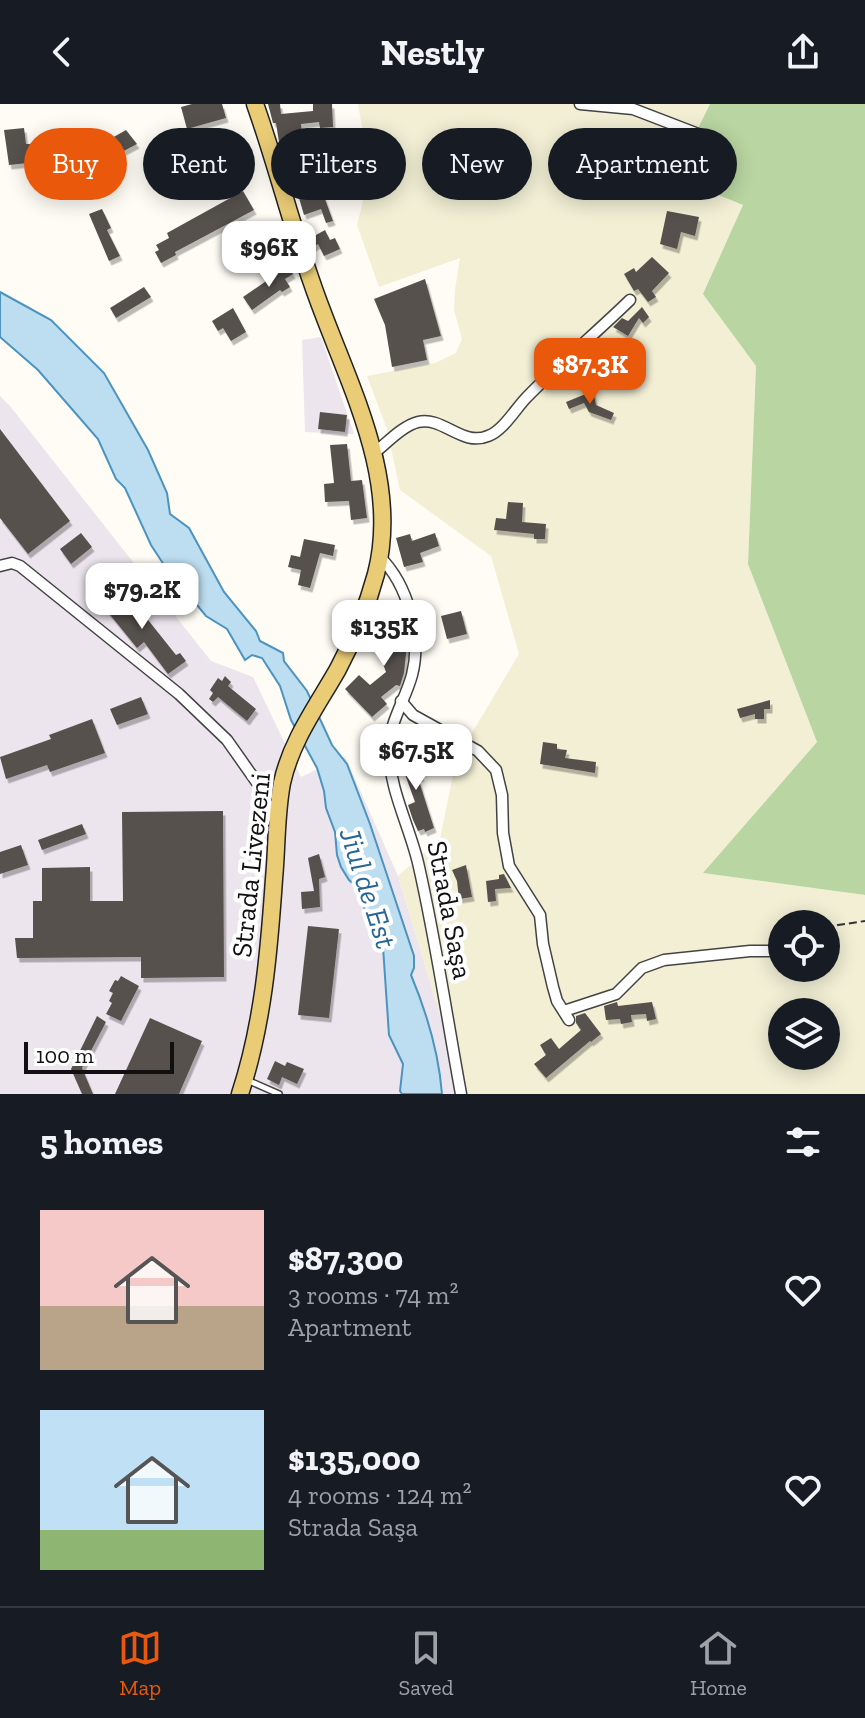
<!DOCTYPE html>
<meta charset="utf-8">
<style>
body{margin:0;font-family:"Zilla Slab",serif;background:#242831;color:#f1f3f6;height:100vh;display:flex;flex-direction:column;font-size:30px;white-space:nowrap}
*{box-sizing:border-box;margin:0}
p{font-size:26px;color:#9ea1a6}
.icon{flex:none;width:44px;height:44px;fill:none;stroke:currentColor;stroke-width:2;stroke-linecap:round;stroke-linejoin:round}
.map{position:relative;height:990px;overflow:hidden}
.sheet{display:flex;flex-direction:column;background:#171b24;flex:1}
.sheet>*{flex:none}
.guide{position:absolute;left:24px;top:24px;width:818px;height:72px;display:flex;gap:16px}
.tools{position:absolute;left:768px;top:806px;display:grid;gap:16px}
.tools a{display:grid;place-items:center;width:72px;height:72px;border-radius:50%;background:#171b24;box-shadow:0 4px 20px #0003;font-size:40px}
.scale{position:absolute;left:24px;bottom:20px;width:150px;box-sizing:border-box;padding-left:8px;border:4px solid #101010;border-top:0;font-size:22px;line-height:28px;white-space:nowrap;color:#101010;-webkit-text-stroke:6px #fff;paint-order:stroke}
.price{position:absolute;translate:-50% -68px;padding:0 18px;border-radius:16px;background:#fff;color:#222;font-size:26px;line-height:52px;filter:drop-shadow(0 2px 4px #0008)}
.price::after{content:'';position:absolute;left:50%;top:48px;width:24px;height:18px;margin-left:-12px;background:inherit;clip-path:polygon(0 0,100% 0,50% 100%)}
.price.current{background:#ea580c;color:#fff}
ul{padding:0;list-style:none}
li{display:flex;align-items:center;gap:24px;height:200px;padding:0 40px}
li span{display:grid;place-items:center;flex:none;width:224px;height:160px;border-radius:0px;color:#555}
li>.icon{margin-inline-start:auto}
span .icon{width:96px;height:96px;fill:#fffc;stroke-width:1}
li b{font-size:34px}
h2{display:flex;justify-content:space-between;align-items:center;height:96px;padding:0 40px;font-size:34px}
.chip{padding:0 28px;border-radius:36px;background:#171b24;box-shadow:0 4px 20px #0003;font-size:28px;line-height:72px}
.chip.current{background:#ea580c;color:#fff}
header{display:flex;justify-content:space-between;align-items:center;height:104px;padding:0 40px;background:#171b24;font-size:36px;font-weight:800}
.tab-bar{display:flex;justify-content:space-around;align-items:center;height:112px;border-top:2px solid #363941;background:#171b24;font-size:22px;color:#9ea1a6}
.tab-bar a{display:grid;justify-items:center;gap:4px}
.tab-bar .current{color:#ea580c}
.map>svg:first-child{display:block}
.industrial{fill:#ece5ed}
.farmland{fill:#f2efd5;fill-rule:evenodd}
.forest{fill:#b9d5a1}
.water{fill:#bddef0;stroke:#4c93bf;stroke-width:2}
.building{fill:#57514d;filter:url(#shadow)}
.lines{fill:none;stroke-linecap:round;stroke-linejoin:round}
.service-casing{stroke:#434343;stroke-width:8}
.minor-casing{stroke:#434343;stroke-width:13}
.primary-casing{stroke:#212121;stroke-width:19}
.path{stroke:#323232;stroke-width:2;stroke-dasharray:8 4;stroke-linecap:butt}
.service{stroke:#fff;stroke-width:5}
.minor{stroke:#fff;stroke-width:10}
.primary{stroke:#eacc77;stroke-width:16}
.labels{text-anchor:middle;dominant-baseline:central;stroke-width:8;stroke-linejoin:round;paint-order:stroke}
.street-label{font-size:28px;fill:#101010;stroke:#fff}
.water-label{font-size:30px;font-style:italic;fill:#256695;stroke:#fff}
</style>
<header><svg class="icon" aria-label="back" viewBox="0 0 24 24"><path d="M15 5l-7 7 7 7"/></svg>Nestly<svg class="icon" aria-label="share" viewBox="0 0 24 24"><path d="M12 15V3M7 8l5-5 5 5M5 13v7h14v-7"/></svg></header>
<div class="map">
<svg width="865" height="990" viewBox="0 0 865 990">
<defs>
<filter id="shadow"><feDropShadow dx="2.5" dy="4.5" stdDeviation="0" flood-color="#0004"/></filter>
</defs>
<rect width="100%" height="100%" fill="#fefcf4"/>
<g class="industrial">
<polygon points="321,233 354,330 305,328 302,236"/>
<polygon points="0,292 10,302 211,557 253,573 301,673 345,652 398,772 464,990 0,990"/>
</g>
<path class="farmland" d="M358,0H710L675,73L743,101L704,190L756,262L748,460L817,638L704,769L865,791V990H464L398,772L440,735L456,656L519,550L491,452L400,386L387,325L367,272L435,259L456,249L462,235L454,206L455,186L460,154L379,183L357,121L370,69ZM782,820H826V864H782ZM782,908H826V952H782Z"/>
<polygon class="forest" points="710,0 865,0 865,791 703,769 817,638 748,460 756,262 703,190 743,101 674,73"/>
<path class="water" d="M0,188L51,216L104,269L148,346L167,389L170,410L189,424L224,488L256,527L260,537L283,549L284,557L307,587L332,641L347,660L370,720L414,852V864L411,871C426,907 439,951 442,990H402L400,987L403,960L389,931L383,843L379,830L370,820L357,783L349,776L341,763L337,751L335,728L326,704L324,687L317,664L291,616L280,582L262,554L252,551L245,556L227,525L206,512L164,461L151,441L125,384L116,375L98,335L38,266L0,233Z"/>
<g class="building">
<polygon points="192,0 222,0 226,14 187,25 181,3"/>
<polygon points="268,0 280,0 281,10 313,7 313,0 332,0 333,23 320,24 319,18 301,20 303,38 322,34 324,42 308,45 311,59 291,63 286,37 279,38 276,19 273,19"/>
<polygon points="24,24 26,40 37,40 38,50 27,50 28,59 9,61 4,26"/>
<polygon points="126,26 137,40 118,50 112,34"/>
<polygon points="643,28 655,29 654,37 666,37 665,48 642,47 638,64 607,58 608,48 625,51 631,43 641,46"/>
<polygon points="346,54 349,66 318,74 315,61"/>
<polygon points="243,87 254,106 175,148 176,151 161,159 155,148 159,146 156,141 169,134 167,129"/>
<polygon points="322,87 333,117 326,119 321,105 304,111 299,94"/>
<polygon points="102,105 111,124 107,126 120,152 109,157 89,110"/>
<polygon points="667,107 699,113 695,132 681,128 677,145 660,140"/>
<polygon points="325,126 330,136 335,134 340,145 324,152 318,140 312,144 309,135"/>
<polygon points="652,153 669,169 652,187 656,193 648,198 638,185 634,187 624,170 634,164 636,168"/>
<polygon points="288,162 293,170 285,175 290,183 282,188 280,186 252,206 243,193"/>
<polygon points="425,175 441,232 423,236 427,256 392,263 385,221 374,195"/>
<polygon points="144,183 151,193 116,214 110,204"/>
<polygon points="642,203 649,213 643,219 639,214 628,232 613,223 622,214 628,217"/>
<polygon points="233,204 246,228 231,237 223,224 218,227 212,217"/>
<polygon points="593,287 596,301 614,309 611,316 589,308 584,299 569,305 566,298"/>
<polygon points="320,308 347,311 345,328 318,325"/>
<polygon points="0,325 70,417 28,450 0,414"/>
<polygon points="347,340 351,377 362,376 367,414 351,416 349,397 325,398 324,380 334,379 330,341"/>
<polygon points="508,398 523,399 522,418 546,420 545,435 534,435 534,430 494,426 496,414 506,415"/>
<polygon points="81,429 92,443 71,460 60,445"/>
<polygon points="435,429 439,442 420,449 423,458 404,463 396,434 410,430 412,437"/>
<polygon points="304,435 335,441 333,452 320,449 310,484 298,481 301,466 288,463 291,451 300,453"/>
<polygon points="125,487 176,551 180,549 186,557 168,570 144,538 137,544 103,502"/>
<polygon points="461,507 467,530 447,535 441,512"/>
<polygon points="402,508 405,520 401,521 407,540 404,569 400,582 396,581 381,593 387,600 372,613 345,585 359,571 370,581 386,568 376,541 390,536 384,512"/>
<polygon points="225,572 231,578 228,582 256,605 247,617 218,593 213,598 209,595 213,589 210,586 218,574 222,577"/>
<polygon points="141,593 148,610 117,621 110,605"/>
<polygon points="770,596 770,605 764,605 764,615 755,615 755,610 740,614 737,605"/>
<polygon points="92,615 105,649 50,668 47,661 6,675 0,653 51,635 49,631"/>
<polygon points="543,638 557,640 557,645 567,646 565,654 596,658 595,669 540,660"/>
<polygon points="407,642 422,673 418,674 434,724 425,728 424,725 418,727 413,716 408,701 415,698 397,648"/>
<polygon points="223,707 224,873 141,874 141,853 17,854 15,834 33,834 33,797 42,797 42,764 90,763 90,797 123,797 122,708"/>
<polygon points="82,720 86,730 42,746 38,736"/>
<polygon points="21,741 28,761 0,770 0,748"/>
<polygon points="319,750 325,773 319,775 320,803 302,805 301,788 314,787 308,754"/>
<polygon points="466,761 472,793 459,795 457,777 452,766"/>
<polygon points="504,770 511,784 495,785 496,797 488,798 486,777 499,775 499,771"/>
<polygon points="308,822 339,825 329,914 298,911"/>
<polygon points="121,872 139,882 121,917 106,910 112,899 109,897 113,889 109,887 115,876 118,877"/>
<polygon points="617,898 618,902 652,898 656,915 647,917 646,910 631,911 632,918 621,920 620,915 606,916 604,902"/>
<polygon points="585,909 601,930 591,938 590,937 546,974 534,960 546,951 540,941 551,934 559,945 581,926 576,919 576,912"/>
<polygon points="97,912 106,918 82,964 93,990 82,990 71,965"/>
<polygon points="150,914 202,937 179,990 115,990"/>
<polygon points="275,957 285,962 287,958 304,965 297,980 282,973 279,981 267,975"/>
</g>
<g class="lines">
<defs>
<polyline id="service" points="247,976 279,990"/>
<g id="minor">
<polyline points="580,0 633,5 719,38"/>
<path d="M373,350C386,340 402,322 418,318C443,312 462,343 488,332C503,327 516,304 527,293C560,259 596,229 630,196"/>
<path d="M380,453C408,481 422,532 412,571C405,597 389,618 389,646C389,686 411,725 419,763C436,838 447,914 461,990"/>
<polyline points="0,462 12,459 20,462 179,590 227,636 258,680 275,717"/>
<polyline points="401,597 413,611 478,647 496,666 502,691 503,729 509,762 540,811 543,840 553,883 557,897 569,916"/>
<polyline points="564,907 616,890 642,864 664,856 750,847 782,847"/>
</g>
<path id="primary" d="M240,990C263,920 269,848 274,775C277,743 276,710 282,679C291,637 317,602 338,565C354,535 367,503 376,470C402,370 343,271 312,179C291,120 276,59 255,0"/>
</defs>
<use href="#service" class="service-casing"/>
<use href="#minor" class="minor-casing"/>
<use href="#primary" class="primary-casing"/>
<polyline class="path" points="826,826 838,821 865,817"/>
<use href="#service" class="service"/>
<use href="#minor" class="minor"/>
<use href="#primary" class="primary"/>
</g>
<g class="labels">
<g class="street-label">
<text transform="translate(251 761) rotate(-84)">Strada Livezeni</text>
<text transform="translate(450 806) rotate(79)">Strada Saşa</text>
</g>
<g class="water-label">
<text transform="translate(368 784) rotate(72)">Jiul de Est</text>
</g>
</g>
</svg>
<div class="tools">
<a><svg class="icon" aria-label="locate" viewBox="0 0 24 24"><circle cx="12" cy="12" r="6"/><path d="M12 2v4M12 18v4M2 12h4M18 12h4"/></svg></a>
<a><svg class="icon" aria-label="layers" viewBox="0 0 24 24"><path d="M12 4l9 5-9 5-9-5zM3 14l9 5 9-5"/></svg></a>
</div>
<div class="scale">100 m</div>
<b class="price" style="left:269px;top:185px">$96K</b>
<b class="price current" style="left:590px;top:302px">$87.3K</b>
<b class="price" style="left:142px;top:527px">$79.2K</b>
<b class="price" style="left:384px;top:564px">$135K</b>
<b class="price" style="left:416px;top:688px">$67.5K</b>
<div class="guide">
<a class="chip current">Buy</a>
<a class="chip">Rent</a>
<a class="chip">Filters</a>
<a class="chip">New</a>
<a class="chip">Apartment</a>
</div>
</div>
<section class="sheet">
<h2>5 homes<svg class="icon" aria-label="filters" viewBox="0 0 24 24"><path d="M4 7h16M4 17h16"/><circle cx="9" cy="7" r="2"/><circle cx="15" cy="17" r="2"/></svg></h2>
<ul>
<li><span style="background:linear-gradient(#f6c9c9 60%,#b9a48a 0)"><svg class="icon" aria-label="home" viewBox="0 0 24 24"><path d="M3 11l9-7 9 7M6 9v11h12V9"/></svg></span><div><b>$87,300</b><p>3 rooms · 74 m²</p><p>Apartment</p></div><svg class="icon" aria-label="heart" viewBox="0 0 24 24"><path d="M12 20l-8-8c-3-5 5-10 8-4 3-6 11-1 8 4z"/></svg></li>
<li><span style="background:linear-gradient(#bfe0f5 75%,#8fb573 0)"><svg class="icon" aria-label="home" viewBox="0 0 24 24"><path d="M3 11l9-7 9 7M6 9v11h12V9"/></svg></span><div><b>$135,000</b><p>4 rooms · 124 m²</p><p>Strada Saşa</p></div><svg class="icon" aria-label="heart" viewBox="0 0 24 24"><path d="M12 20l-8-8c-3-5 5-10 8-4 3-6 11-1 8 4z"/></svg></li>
</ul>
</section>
<nav class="tab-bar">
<a class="current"><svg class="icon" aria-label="map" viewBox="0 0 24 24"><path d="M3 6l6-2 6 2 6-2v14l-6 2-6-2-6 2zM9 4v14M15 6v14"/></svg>Map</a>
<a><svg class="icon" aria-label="saved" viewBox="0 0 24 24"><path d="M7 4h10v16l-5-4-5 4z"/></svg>Saved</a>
<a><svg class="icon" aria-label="home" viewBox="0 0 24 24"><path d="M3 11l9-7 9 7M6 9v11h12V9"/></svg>Home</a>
</nav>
